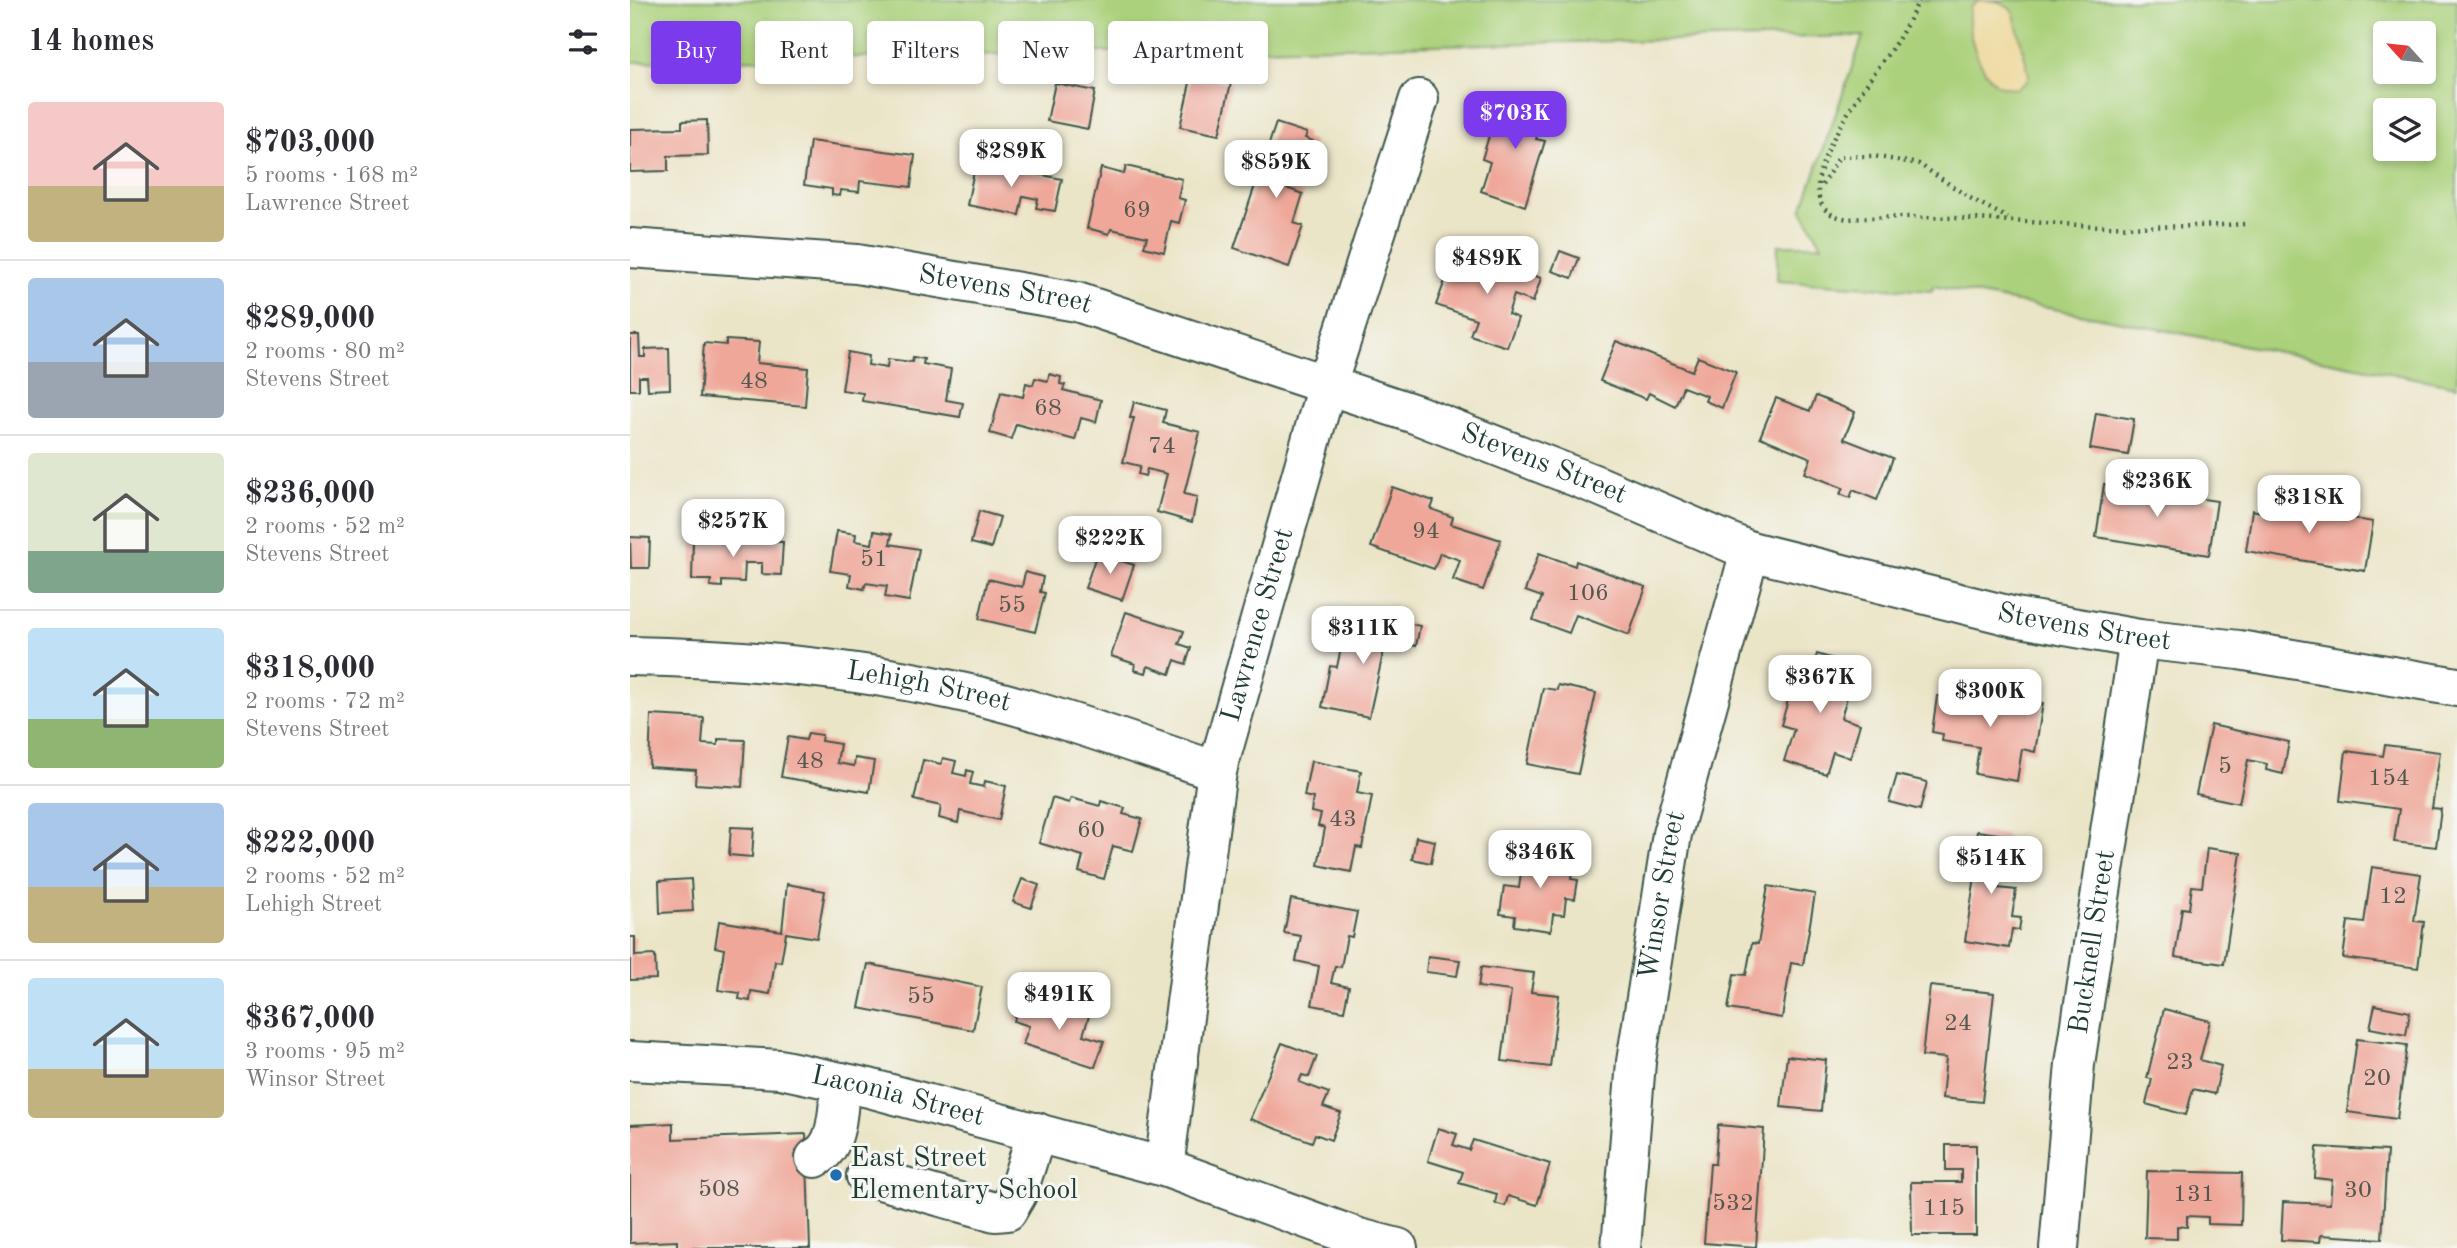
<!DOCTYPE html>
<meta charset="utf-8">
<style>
body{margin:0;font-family:"Old Standard TT",serif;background:#f2f2f3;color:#2b2b33;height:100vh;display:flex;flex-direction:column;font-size:26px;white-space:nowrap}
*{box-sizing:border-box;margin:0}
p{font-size:23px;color:#7c7c81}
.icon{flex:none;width:38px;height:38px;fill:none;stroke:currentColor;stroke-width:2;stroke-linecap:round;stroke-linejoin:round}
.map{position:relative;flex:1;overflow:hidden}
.drawer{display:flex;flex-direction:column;background:#fff;width:630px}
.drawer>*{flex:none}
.guide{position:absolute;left:21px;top:21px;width:665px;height:63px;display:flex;gap:14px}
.needle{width:46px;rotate:297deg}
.controls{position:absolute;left:1743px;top:21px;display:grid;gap:14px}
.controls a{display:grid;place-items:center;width:63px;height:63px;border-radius:7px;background:#fff;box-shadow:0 4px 10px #0003;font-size:35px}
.price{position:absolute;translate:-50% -60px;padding:0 16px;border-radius:14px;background:#fff;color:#222;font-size:23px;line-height:46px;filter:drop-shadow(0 2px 4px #0008)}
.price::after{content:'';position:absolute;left:50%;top:42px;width:21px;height:16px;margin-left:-10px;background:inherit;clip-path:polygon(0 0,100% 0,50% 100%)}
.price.current{background:#7c3aed;color:#fff}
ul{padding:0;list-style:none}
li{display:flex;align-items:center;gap:21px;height:175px;padding:0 28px}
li+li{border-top:2px solid #e1e1e2}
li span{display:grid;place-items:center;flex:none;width:196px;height:140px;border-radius:7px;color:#555}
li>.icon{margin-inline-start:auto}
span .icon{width:84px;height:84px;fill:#fffc;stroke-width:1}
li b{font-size:30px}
h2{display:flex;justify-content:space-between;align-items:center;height:84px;padding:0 28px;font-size:30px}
.tag{padding:0 24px;border-radius:7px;background:#fff;box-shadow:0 4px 10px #0003;font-size:24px;line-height:63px}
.tag.current{background:#7c3aed;color:#fff}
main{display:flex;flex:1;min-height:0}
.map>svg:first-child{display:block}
.green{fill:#abd17c;stroke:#658758;stroke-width:2;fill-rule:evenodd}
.sand{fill:#eeda9e;stroke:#868c69;stroke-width:2}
.building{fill:#efa79a}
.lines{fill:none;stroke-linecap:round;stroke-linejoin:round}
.minor-casing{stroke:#3e564a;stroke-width:42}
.path{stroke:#3e564a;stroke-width:4.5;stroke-dasharray:2 5;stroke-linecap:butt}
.minor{stroke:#fff;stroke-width:38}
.poi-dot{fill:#1f6fb2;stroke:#f6f6f2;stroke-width:2.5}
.labels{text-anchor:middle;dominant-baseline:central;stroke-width:6;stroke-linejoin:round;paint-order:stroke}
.number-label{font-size:24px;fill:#53584e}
.street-label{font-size:28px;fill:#1f3d34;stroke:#f6f6f2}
.poi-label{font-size:28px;fill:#1f3d34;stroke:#f6f6f2;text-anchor:start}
</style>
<main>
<section class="drawer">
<h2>14 homes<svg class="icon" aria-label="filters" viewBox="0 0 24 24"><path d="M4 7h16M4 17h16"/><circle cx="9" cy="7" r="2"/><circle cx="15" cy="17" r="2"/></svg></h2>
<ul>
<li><span style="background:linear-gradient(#f6c9c9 60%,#c2b280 0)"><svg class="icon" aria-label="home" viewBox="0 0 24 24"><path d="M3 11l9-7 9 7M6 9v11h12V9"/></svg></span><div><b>$703,000</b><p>5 rooms · 168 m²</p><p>Lawrence Street</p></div></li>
<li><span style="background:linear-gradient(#a9c7e8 60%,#9aa5b1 0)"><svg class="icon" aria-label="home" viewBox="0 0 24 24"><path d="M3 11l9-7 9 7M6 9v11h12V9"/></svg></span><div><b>$289,000</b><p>2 rooms · 80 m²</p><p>Stevens Street</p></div></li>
<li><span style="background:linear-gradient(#dfe7d0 70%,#7fa58c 0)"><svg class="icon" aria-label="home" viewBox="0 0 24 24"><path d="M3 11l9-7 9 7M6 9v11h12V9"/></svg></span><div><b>$236,000</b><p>2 rooms · 52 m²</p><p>Stevens Street</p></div></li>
<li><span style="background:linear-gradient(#bfe0f5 65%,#8fb573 0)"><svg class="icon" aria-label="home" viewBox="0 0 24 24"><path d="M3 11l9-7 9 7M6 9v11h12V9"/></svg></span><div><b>$318,000</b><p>2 rooms · 72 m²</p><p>Stevens Street</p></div></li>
<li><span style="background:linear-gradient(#a9c7e8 60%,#c2b280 0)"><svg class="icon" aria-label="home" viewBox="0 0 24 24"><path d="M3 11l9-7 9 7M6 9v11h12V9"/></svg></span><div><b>$222,000</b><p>2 rooms · 52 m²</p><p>Lehigh Street</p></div></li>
<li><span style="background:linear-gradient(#bfe0f5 65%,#c2b280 0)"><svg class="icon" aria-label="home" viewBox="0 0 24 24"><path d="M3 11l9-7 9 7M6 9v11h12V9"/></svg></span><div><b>$367,000</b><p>3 rooms · 95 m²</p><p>Winsor Street</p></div></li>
</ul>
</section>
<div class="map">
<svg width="1827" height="1248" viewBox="0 0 1827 1248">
<rect width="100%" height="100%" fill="#f6f6f2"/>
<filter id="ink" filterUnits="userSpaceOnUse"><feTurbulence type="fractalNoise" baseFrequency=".0143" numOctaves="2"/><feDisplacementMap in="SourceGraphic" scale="14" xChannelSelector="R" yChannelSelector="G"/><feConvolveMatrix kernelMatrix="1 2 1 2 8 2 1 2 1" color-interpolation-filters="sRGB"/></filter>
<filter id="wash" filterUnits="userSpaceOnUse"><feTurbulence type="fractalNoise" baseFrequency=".00686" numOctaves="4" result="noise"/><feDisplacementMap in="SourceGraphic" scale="28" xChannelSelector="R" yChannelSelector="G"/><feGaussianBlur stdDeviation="1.57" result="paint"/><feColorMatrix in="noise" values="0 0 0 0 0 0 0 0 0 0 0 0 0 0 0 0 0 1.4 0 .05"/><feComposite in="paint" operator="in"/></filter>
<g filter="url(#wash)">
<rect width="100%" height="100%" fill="#ebe5c8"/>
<path class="green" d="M0,0H1827V386L1303,286L1302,291L1147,281L1148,245H1192L1172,210L1233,36L0,62ZM1755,33H1794V72H1755ZM1755,110H1794V149H1755Z"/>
<path class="sand" d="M1349,0C1364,0 1376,1 1384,14L1399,74L1397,81L1386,89L1367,85C1348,68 1335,32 1340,7Z"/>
<g id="blocks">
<g class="building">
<polygon points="562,74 601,83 589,135 550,127"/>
<polygon points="425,83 465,91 458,129 417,121"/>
<polygon points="882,94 917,105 906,139 915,141 895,206 851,191 860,162 852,159 862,126 871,129"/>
<polygon points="77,120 78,155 38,156 38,171 0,172 0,129 52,128 52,121"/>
<polygon points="646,123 677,133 675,138 683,141 672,174 659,169 653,187 673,194 664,223 673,226 659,267 604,248"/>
<polygon points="180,141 285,155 281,187 230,181 229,192 211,190 210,196 202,195 202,189 174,185"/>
<polygon points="346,161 432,179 425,211 406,208 408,199 393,196 389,215 337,205"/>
<polygon points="496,166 552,179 548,198 555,200 549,223 541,221 534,252 514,247 517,237 481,229 479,234 457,228 471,168 494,174"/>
<polygon points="930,251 949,258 942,278 922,271"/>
<polygon points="825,254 851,264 853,257 911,278 903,302 884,295 878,314 888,318 877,347 840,335 846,319 806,305"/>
<polygon points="0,335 9,335 10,357 15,357 15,349 39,348 40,389 18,390 17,377 9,377 9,390 0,390"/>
<polygon points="96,340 129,342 127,363 178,368 175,406 70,397 74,343 96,345"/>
<polygon points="986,341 1062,371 1068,357 1106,372 1092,408 1075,401 1077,396 1053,387 1045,406 1019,393 1016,399 970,381"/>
<polygon points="218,352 239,356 238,365 257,368 258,359 282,362 283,357 294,359 293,364 321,369 316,400 333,403 330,417 232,401 233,393 212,390"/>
<polygon points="419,374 431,377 430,384 435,385 433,390 471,400 466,422 451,418 445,440 386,424 381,439 360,433 371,392 393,397 396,383 403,385 405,378 418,381"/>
<polygon points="1186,396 1225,412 1214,439 1263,458 1247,500 1223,490 1220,498 1210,494 1213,488 1175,473 1181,458 1130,437 1146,398 1180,411"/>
<polygon points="504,402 536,410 533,423 570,432 554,494 567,497 562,522 527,512 537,474 517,469 515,476 508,474 510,466 493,462 504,418 500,418"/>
<polygon points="1466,413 1504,419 1498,455 1460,449"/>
<polygon points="1474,484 1587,501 1579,555 1466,537"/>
<polygon points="762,487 804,501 801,509 823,517 821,524 871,540 853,590 823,580 830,560 810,553 804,569 741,547"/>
<polygon points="1638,495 1671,500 1670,509 1743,522 1735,571 1616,551 1622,510 1635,513"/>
<polygon points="349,511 370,517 361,548 341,543"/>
<polygon points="207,531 226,534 225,541 242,544 244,531 262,534 260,544 289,549 279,601 255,597 257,586 236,583 234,589 219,586 221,574 200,571"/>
<polygon points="0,537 20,538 19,568 1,568"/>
<polygon points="63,539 153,542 151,575 132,574 132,563 115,563 114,582 92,581 92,587 80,586 81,580 62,580"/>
<polygon points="467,553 504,565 492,600 455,588"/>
<polygon points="909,553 945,566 946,561 1016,587 999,635 946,615 939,633 903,620 912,597 895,591"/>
<polygon points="395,572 413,577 410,592 415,593 405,632 349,619 358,579 392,587"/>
<polygon points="496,612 554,631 549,644 561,648 556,664 545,660 540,674 518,666 516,673 504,670 505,664 481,656"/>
<polygon points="750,617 790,626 786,646 756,640 739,717 692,707 700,666 707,667 715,629 746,636"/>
<polygon points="1187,654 1226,666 1211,718 1230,724 1220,758 1203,752 1196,774 1154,761 1164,729 1151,725 1166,672 1180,676"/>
<polygon points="928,685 966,693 948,774 897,764 913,688 927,690"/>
<polygon points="1320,688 1413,703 1405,752 1392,749 1387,781 1345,774 1349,747 1312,741 1313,734 1302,732 1307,696 1319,697"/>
<polygon points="21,715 74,718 72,744 88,745 88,739 115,740 112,787 65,784 66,770 19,767"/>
<polygon points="1581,725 1659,742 1653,774 1636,770 1637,764 1618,760 1609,803 1566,794"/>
<polygon points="178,733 192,735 191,741 210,744 207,763 224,766 225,758 244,761 239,792 151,777 158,737 176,740"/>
<polygon points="1755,745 1810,752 1802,808 1811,809 1806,847 1764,842 1769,809 1710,801 1716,751 1753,756"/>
<polygon points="313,758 326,761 323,773 336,776 337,770 343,772 340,784 354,787 355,781 376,786 369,820 330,811 328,823 309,818 311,806 284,800 293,760 311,764"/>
<polygon points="681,761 731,771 727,793 742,796 732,848 726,847 721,872 688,865 695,828 688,826 691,814 681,812 683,798 674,796"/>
<polygon points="1267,775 1297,782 1290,810 1259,802"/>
<polygon points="422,798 439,803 441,798 470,806 471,801 495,808 493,814 512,819 503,851 483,846 474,879 449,872 453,856 409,843"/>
<polygon points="101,827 124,828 122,857 99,855"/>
<polygon points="1347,831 1376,835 1368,888 1386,890 1382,917 1391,918 1389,930 1382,929 1379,948 1335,941 1348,857 1343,856"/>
<polygon points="786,837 805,841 801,863 782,859"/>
<polygon points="894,848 944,855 941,879 948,880 945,899 936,898 934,915 923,914 921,931 884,926 885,916 870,914 874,886 889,888"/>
<polygon points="1577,848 1611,853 1594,964 1545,957 1552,908 1559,909 1562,886 1572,887"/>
<polygon points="1742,867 1791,874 1784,921 1794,922 1788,968 1713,958 1718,921 1734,923"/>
<polygon points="61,879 63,911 30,913 29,881"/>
<polygon points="392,879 409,885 401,908 383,902"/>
<polygon points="157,884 195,891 187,938 156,933 151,962 145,961 140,994 121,991 120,1001 109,999 110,993 88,990 94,949 85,947 89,921 152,931"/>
<polygon points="1138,886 1185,894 1173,965 1161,963 1152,1018 1098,1009 1104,974 1116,975 1122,943 1128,944"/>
<polygon points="661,899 727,912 722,937 717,936 711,967 705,966 701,983 719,987 714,1011 682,1005 689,966 666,961 671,936 654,933"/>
<polygon points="0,937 5,937 5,956 25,955 26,979 0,980"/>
<polygon points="798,956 830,960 827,976 796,972"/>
<polygon points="238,964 352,987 343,1030 229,1008"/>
<polygon points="851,967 904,973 901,992 929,995 920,1067 872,1061 881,991 848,987"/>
<polygon points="1300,986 1364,993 1352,1102 1312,1098 1316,1058 1292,1056"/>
<polygon points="408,1000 459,1016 453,1035 474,1041 465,1067 393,1044 399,1026 384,1021 390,1001 406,1006"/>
<polygon points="1745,1005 1780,1012 1776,1035 1740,1028"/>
<polygon points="1534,1009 1580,1021 1570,1060 1591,1066 1585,1094 1563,1089 1556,1115 1516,1104 1522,1079 1517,1078"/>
<polygon points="1727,1039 1777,1045 1767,1119 1717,1112"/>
<polygon points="652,1043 687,1056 679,1077 672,1075 669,1082 699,1093 693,1107 711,1113 701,1140 685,1134 682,1142 620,1119"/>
<polygon points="1157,1056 1196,1060 1191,1111 1151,1107"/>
<polygon points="43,1123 43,1139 176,1134 180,1248 47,1248 47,1241 0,1243 0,1125"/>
<polygon points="1088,1125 1134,1129 1126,1247 1074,1243 1080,1164 1085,1164"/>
<polygon points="808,1128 827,1134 823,1145 839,1150 843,1140 920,1164 907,1205 878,1196 875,1206 865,1203 867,1194 829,1183 833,1172 798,1161"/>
<polygon points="1316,1145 1346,1145 1346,1235 1282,1235 1281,1182 1331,1182 1331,1170 1316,1170"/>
<polygon points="1687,1147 1757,1151 1752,1239 1691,1235 1690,1242 1651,1240 1653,1202 1700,1204 1702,1180 1685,1178"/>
<polygon points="1517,1171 1612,1173 1611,1225 1578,1224 1578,1217 1557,1216 1557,1227 1547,1226 1547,1239 1515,1238"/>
</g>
</g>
</g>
<g filter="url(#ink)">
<use href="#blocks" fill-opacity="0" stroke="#3e564a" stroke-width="2"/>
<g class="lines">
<defs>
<g id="minor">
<path id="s1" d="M0,248L227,264L447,302L785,414L969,486L1120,551L1385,617L1509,639L1609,650L1827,687"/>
<path id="s2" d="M0,656C108,658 216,667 322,690C412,709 500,743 587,771"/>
<path id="s3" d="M0,1061L150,1069L239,1088L534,1167L729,1238L768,1248"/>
<path d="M185,1158C210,1146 207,1107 211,1082"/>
<path id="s4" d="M534,1167L587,771L697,385L789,99"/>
<polyline points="236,1176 365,1212 377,1211 387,1194 407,1132"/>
<path id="s5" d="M991,1248L1006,1062L1042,834L1120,551"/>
<path id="s6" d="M1429,1248L1445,1064L1509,639"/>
</g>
</defs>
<use href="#minor" class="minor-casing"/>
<g class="path">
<path d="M1289,0C1283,13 1276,26 1269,38C1248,70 1165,172 1194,208C1200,216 1209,217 1218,219C1294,214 1358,220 1433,224C1494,228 1555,227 1616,224"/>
<polyline points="1192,185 1209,157 1243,156 1289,164 1340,198 1378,218"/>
</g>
<use href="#minor" class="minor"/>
</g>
</g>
<circle class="poi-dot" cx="206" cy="1175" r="7"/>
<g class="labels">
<g class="number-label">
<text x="507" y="211">69</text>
<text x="124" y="382">48</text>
<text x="418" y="409">68</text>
<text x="532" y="447">74</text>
<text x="796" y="532">94</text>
<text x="244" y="560">51</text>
<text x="958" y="594">106</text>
<text x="382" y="606">55</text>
<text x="180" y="762">48</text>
<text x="1595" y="767">5</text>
<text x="1759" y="779">154</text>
<text x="713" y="820">43</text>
<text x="461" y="831">60</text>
<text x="1763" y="897">12</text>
<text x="291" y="997">55</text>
<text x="1328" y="1024">24</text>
<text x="1550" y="1063">23</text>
<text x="1747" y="1079">20</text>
<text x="89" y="1190">508</text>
<text x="1728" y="1191">30</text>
<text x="1564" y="1195">131</text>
<text x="1103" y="1204">532</text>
<text x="1314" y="1209">115</text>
</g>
<g class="street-label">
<text stroke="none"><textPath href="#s1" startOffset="378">Stevens Street</textPath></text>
<text stroke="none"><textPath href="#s1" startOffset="945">Stevens Street</textPath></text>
<text stroke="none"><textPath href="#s4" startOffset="551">Lawrence Street</textPath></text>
<text stroke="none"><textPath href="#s1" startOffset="1512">Stevens Street</textPath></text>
<text stroke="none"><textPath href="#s2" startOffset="301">Lehigh Street</textPath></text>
<text stroke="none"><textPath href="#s5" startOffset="355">Winsor Street</textPath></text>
<text stroke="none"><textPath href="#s6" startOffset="308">Bucknell Street</textPath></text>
<text stroke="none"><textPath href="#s3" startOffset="271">Laconia Street</textPath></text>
</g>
<g class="poi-label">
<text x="220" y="1159">East Street<tspan x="220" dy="32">Elementary School</tspan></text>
</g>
</g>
</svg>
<div class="controls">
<a><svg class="needle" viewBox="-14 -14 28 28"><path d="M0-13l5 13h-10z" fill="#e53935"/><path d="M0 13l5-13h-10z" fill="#7c7c81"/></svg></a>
<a><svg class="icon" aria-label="layers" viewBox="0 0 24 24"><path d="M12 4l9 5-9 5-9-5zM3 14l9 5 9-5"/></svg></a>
</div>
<b class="price current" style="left:885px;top:151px">$703K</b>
<b class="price" style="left:381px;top:189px">$289K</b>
<b class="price" style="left:646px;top:200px">$859K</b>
<b class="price" style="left:857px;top:296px">$489K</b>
<b class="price" style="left:1527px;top:519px">$236K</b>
<b class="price" style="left:1679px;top:535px">$318K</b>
<b class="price" style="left:103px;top:559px">$257K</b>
<b class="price" style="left:480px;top:576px">$222K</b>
<b class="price" style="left:733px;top:666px">$311K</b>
<b class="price" style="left:1190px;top:715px">$367K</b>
<b class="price" style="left:1360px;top:729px">$300K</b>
<b class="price" style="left:910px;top:890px">$346K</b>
<b class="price" style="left:1361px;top:896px">$514K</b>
<b class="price" style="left:429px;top:1032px">$491K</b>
<div class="guide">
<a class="tag current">Buy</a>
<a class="tag">Rent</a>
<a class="tag">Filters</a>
<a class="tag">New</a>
<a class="tag">Apartment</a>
</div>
</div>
</main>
